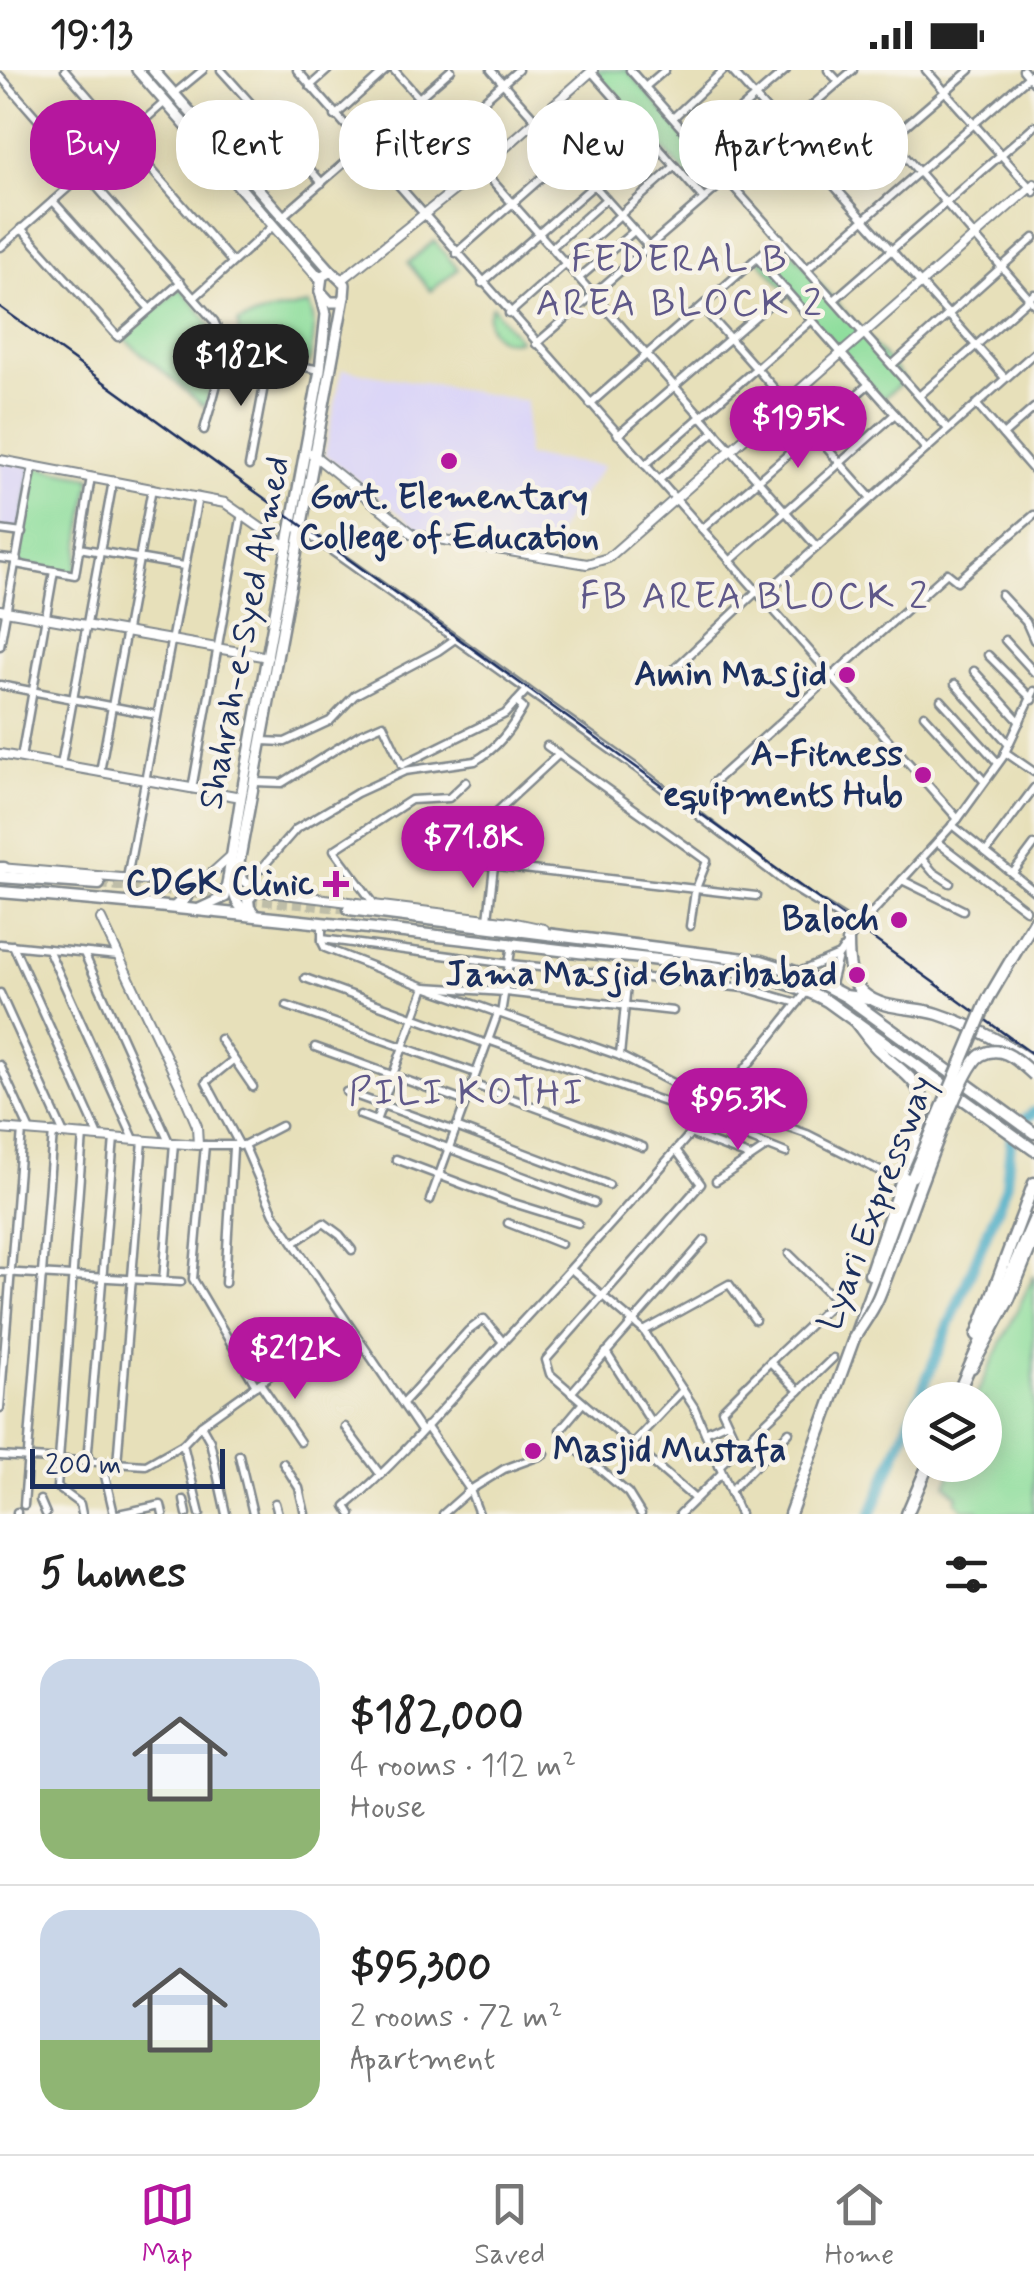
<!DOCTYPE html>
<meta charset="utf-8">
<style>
body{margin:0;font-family:Mynerve,sans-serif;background:#f2f2f2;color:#222;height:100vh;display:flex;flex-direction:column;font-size:38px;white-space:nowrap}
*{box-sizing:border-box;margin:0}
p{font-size:32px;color:#767676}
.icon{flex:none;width:55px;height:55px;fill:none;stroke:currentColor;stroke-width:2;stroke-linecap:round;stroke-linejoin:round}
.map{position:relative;height:1444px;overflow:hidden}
.side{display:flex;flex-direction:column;background:#fff;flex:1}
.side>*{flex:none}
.guide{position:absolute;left:30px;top:30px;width:975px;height:90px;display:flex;gap:20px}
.fabs{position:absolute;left:902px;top:1312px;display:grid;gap:20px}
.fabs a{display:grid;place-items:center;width:100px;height:100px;border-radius:50%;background:#fff;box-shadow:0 5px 25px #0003;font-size:50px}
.scale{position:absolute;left:30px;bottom:25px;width:195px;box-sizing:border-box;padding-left:10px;border:5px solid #1b2f5e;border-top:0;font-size:28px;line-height:35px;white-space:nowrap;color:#1b2f5e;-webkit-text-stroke:8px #f7f3e8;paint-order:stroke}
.price{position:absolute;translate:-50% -85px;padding:0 22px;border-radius:35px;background:#b5179e;color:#fff;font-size:32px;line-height:65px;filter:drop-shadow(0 2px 5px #0008)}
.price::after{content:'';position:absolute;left:50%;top:60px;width:30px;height:22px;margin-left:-15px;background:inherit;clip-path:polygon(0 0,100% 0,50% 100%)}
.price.selected{background:#222;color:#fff}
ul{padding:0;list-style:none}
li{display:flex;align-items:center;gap:30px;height:250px;padding:0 40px}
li+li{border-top:2px solid #e0e0e0}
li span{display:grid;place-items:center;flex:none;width:280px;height:200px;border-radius:30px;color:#555}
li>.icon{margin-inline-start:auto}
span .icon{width:120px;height:120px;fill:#fffc;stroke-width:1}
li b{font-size:42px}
h2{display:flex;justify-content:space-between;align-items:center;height:120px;padding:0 40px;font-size:42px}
.chip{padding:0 35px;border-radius:40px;background:#fff;box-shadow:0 5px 25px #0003;font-size:35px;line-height:90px}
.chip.selected{background:#b5179e;color:#fff}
.status{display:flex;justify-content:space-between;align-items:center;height:70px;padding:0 50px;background:#fff;direction:ltr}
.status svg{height:28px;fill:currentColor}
.menu{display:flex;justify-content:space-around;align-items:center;height:140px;border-top:2px solid #e0e0e0;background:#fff;font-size:28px;color:#767676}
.menu a{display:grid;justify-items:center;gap:5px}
.menu .selected{color:#b5179e}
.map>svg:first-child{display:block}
.built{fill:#dbd6f7}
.green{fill:#8fde9d;stroke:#55867e;stroke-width:2.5}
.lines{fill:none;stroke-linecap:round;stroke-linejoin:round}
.river{stroke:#46aac5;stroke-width:11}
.trunk-tunnel{stroke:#bebda8;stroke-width:10;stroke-dasharray:10 5;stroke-linecap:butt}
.minor-casing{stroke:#81888c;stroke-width:11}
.tertiary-casing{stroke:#81888c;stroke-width:12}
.secondary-casing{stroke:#81888c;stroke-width:14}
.trunk-casing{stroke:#81888c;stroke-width:15}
.motorway-casing{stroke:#81888c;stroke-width:15}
.minor{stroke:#fff;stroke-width:6}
.tertiary{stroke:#fff;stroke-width:8}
.secondary{stroke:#fff;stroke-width:9}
.trunk{stroke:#fff;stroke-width:10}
.motorway{stroke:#fff;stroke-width:10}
.rail{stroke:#1b2f5e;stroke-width:2.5}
.motorway-bridge-casing{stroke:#81888c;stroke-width:15;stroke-linecap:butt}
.motorway-bridge{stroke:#fff;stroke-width:10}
.poi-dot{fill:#b5179e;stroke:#f7f3e8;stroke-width:4}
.labels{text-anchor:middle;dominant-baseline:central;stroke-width:9;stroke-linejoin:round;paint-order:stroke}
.poi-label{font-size:35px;font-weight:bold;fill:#1b2f5e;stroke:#f7f3e8;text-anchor:end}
.street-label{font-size:35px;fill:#1b2f5e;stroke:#f7f3e8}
.neighbourhood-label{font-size:38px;letter-spacing:2.5px;fill:#5f5889;stroke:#f7f3e8}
</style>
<div class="status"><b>19:13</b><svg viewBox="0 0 49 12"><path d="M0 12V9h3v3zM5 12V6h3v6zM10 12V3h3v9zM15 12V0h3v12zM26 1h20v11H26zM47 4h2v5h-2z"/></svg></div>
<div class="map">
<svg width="1034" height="1444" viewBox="0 0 1034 1444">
<rect width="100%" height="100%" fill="#f7f3e8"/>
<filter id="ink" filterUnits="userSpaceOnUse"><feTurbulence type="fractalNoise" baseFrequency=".01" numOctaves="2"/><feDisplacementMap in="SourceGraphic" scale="20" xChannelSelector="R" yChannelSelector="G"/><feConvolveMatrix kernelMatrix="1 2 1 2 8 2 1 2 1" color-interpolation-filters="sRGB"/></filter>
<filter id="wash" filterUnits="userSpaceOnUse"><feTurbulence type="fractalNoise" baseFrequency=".0048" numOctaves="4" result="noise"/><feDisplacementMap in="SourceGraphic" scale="40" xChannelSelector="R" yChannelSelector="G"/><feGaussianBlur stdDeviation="2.25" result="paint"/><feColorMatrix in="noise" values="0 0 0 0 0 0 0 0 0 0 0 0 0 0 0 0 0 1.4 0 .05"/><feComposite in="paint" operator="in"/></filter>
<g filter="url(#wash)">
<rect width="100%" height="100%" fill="#e7e0ba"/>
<g class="built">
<polygon points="342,299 527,331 526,386 604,396 574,436 545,484 420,460 325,384"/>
<polygon points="0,390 32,396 21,465 0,461"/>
</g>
<g class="green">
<polygon points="596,0 627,0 719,104 700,120 594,2"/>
<polygon points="780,168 905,310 882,329 757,188"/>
<polygon points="434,171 458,199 431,221 408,193"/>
<path d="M181,218C227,273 224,269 205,337L122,267Z"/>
<path d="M309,235C318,253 313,274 309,294L230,278L227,268L239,265L238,252L270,242Z"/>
<path d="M492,236L519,270C496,275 481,257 492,236Z"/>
<polygon points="32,396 91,407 75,505 16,494"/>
<polygon points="1034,1205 1034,1444 980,1444 978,1440 963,1440 956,1431 958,1426 946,1415 954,1397 951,1395 985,1395 985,1330 974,1330"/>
</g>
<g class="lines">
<polyline class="river" points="871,1444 1006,1117 1012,1059 1034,1042"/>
</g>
</g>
<g filter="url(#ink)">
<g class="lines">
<polyline class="trunk-tunnel" points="99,814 349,839"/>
<defs>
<g id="minor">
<polyline points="65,0 232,192"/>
<polyline points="221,0 322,113"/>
<polyline points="297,0 958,749"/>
<polyline points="394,0 817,477"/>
<polyline points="491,0 648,176"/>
<polyline points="630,0 948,359"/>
<polyline points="731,0 1005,308"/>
<polyline points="828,0 839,12"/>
<polyline points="926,0 1034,122"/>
<polyline points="970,0 890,69 1034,234"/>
<polyline points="1023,0 1034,13"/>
<polyline points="591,1 703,128"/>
<path d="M0,6L214,251C232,284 213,325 204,360"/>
<polyline points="310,16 328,0"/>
<polyline points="645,17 665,0"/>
<polyline points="174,24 203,0"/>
<polyline points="335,46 386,0"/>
<polyline points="673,48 724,0"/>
<polyline points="698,76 786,0"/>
<polyline points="392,111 518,0"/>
<polyline points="53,131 150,239"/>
<polyline points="283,146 451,0"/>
<polyline points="21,158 118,267 181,212"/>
<polyline points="780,168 757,188 926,379"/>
<polyline points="1,177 165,32"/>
<polyline points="552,177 606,129"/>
<polyline points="456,183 623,36"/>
<polyline points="807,199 1034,2"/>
<polyline points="579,208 634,161"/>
<polyline points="482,213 649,67"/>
<polyline points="195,227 274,155"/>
<polyline points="834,230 1034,56"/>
<polyline points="702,237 871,428"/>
<polyline points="509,244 675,96"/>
<polyline points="536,274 853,0"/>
<polyline points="224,280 320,300"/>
<polyline points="892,295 1034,168"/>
<polyline points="919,326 1034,224"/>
<polyline points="590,334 757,188"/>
<polyline points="976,334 1034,401"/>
<polyline points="618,365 786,220"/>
<polyline points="1003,365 1034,338"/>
<polyline points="645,395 812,250"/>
<polyline points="249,396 269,289"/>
<polyline points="659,410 715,361"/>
<polyline points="291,458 301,459 635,697 790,816 858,858"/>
<polyline points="702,459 869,314"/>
<polyline points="0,460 22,463"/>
<polyline points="79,478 184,496"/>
<polyline points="0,488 17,490"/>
<polyline points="730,491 895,344"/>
<polyline points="16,494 54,501 21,688"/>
<polyline points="54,501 75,505 91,407"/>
<polyline points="1001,525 1026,552 1034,570"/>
<polyline points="761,527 1034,283"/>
<polyline points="1005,570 1034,602"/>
<polyline points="0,576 33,396"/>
<polyline points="988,585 1033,630"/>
<polyline points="974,601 1020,652"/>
<polyline points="669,604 756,522"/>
<polyline points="955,614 1009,674"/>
<polyline points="0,615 156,645"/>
<polyline points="941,630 998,693"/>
<polyline points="924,645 984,711"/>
<polyline points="262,671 285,672 330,651 355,625 438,581 455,569"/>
<polyline points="547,676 707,791 695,821 690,856"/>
<polyline points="1005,682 1034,702"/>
<polyline points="61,695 113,411"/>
<polyline points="402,695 505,644 527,620"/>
<polyline points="100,702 152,418"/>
<polyline points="255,712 282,713 360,664 383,654 402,694"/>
<polyline points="714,712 947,503 957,511 1034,445"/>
<polyline points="192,719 242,443"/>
<polyline points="952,755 1034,821"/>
<polyline points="937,772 1026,840"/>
<polyline points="986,782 1034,718"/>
<polyline points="446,789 559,684"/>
<polyline points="922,789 933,802 950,813"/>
<polyline points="445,790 756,826"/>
<path d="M239,803L261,799L296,759L357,723L405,701L475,691C497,679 511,659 523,638L516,632"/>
<polyline points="1013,803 1034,775"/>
<polyline points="127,808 198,427"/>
<polyline points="902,810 963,840"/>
<polyline points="375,835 334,780 411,730 449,728 466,712"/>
<polyline points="488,849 494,796"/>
<polyline points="322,853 322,872 325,878 425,917 620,986 699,1026 807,1064 880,1101"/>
<polyline points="322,869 510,894 745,918 798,933"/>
<polyline points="0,874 118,886"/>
<polyline points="13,875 99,1066"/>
<polyline points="48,879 134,1069"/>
<polyline points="84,883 169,1072"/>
<polyline points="799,902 839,885 858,858 958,749 1003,687 1034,621"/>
<polyline points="305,908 487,974"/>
<polyline points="830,918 838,886"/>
<polyline points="0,923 64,1064"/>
<polyline points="287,936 476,1003"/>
<polyline points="501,944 512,874"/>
<polyline points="220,969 253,1017"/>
<polyline points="488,970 679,1037"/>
<polyline points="315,977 466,1032"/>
<polyline points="620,986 628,904"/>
<polyline points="233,990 206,1012 240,1076"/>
<polyline points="0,995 30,1061"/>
<polyline points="472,1014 643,1077"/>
<polyline points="346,1022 455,1061"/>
<polyline points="360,1045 594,1133"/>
<polyline points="703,1050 786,1083"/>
<polyline points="376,1051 425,917 505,922 673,941"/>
<polyline points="456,1057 609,1115"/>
<polyline points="690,1064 751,1087"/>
<polyline points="202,1075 244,1075 281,1056"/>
<polyline points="205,1075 193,1209 256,1316"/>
<polyline points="244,1075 274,1144 421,1361"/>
<polyline points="676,1080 701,1114 546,1290 550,1304 695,1429"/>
<polyline points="396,1089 507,1131 578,1153"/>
<polyline points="716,1111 768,1076"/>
<polyline points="430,1130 498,943"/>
<polyline points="508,1153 561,1174"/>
<polyline points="295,1172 324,1153 340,1165 352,1180"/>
<polyline points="571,1199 644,1261 694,1337 740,1444"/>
<polyline points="0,1202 181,1212"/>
<polyline points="163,1211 174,1073"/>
<polyline points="225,1213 233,1078"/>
<polyline points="644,1261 729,1214 755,1250"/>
<polyline points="606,1282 651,1352"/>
<polyline points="770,1292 836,1230 789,1184"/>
<polyline points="260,1313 300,1372"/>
<polyline points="799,1321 833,1288"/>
<polyline points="571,1323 705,1170"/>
<polyline points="403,1333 468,1261 484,1249 503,1272"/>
<polyline points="582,1334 560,1360 562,1367 628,1423 641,1444"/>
<polyline points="0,1338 22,1060"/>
<polyline points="201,1355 210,1371 226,1444"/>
<polyline points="426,1356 470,1420 479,1444"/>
<polyline points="345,1357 380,1404"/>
<polyline points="705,1362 727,1352"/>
<polyline points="183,1374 201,1355 272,1304"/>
<polyline points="631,1375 683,1320"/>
<polyline points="239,1385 253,1444"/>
<polyline points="0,1386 146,1395 183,1374 200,1444"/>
<polyline points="87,1392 114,1068"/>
<polyline points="102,1393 114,1444"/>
<polyline points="283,1393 299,1418 305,1444"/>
<polyline points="117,1394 143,1070"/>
<polyline points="719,1396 799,1321 770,1292 722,1340 739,1377"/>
<polyline points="730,1421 789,1362"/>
<polyline points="40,1430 46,1444"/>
<polyline points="184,1430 187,1444"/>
<polyline points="275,1433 278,1444"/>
<polyline points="24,1435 53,1062"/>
<polyline points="17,1442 17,1444"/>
<polyline points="82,1444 80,1434 57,1417 83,1065"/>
<polyline points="118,1444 161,1435 163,1444"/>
<path d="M351,1444L346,1436C404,1387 453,1326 504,1271C609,1158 713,1042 808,920"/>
<polyline points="443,1444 470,1420 504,1399 545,1384"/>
<polyline points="680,1444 722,1403"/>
</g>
<g id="tertiary">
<polyline points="343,209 482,98 593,0"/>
<polyline points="311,383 414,465 587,494 608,488 1034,114"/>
<polyline points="0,390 225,433 288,477"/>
<polyline points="0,540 268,587"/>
<polyline points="0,684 241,727"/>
<polyline points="0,798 182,813 210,805 231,786"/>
<polyline points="239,798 242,810 260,821 511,852 544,859"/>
<polyline points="0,1059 198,1075 197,1056 181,1018 101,849"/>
</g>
<g id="secondary">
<polyline points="137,0 321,210"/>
<polyline points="153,0 331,201"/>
<polygon points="331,201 345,214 344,227 340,232 330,232 320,221 322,206"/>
<polyline points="199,839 225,827 241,727 320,300 326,244 320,221"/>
<path d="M249,844C227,828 235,818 239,793L344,227"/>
</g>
<g id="trunk">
<polyline points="0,798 4,798"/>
<polyline points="0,807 99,814"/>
<path d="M0,822C187,837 373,858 560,880C636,889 762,893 827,931L1034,1080"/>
<polyline points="176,836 186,827 182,813"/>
<polyline points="349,839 761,891 805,905 845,926 1034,1063"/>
<polyline points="254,844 249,838 248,829 256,820"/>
</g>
<g id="motorway">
<path d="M848,872C848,890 849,910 863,923C883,941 914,936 938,944C974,956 1003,972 1034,993"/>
<polyline points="845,926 869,929"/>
<polyline points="988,929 1034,851"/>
<path d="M855,951C863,961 871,974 882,983C902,1002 922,1011 925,1041L870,1204"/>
<polyline points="977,1265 1034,1113"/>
<polyline points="972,1297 1009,1229 1034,1168"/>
<polyline points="955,1330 1034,1150"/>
<polyline points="790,1444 913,1106"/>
<polyline points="907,1444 928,1395"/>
</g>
</defs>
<use href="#minor" class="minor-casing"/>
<use href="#tertiary" class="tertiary-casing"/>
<use href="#secondary" class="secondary-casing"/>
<use href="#trunk" class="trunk-casing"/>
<use href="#motorway" class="motorway-casing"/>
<use href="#minor" class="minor"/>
<use href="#tertiary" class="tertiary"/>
<use href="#secondary" class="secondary"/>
<use href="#trunk" class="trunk"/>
<use href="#motorway" class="motorway"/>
<polyline class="rail" points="0,237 1034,985"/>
<defs>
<g id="motorway-bridge">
<polyline points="913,1106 988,929"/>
<path d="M854,1268C862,1255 872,1242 878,1228C895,1190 957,998 981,985C1003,973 1019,992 1034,1005"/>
</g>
</defs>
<use href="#motorway-bridge" class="motorway-bridge-casing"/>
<use href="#motorway-bridge" class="motorway-bridge"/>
</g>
</g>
<g class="poi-dot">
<circle cx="449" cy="391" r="10"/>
<circle cx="847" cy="605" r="10"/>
<circle cx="923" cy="705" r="10"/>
<path d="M331 799h10v10h10v10h-10v10h-10v-10h-10v-10h10z"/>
<circle cx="899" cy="850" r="10"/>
<circle cx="857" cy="905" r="10"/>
<circle cx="533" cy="1381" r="10"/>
</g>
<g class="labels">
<g class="poi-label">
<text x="449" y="428" text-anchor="middle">Govt. Elementary<tspan x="449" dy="40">College of Education</tspan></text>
<text x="827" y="605">Amin Masjid</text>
<text x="903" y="685">A-Fitness<tspan x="903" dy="40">equipments Hub</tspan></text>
<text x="314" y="814">CDGK Clinic</text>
<text x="879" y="850">Baloch</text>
<text x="837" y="905">Jama Masjid Gharibabad</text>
<text x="553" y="1381" text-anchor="start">Masjid Mustafa</text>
</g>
<g class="street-label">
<text transform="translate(245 563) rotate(-79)">Shahrah-e-Syed Ahmed</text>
<text transform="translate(877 1133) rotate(-69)">Lyari Expressway</text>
</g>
<g class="neighbourhood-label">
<text x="680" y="190">FEDERAL B<tspan x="680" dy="44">AREA BLOCK 2</tspan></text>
<text x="755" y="527">FB AREA BLOCK 2</text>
<text x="467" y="1023">PILI KOTHI</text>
</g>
</g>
</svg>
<div class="fabs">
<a><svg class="icon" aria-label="layers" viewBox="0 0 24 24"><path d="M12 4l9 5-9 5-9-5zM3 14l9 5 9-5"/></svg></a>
</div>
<div class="scale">200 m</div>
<b class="price selected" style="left:241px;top:339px">$182K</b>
<b class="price" style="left:798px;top:401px">$195K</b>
<b class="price" style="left:473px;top:821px">$71.8K</b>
<b class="price" style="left:738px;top:1083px">$95.3K</b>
<b class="price" style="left:295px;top:1332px">$212K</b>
<div class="guide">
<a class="chip selected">Buy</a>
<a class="chip">Rent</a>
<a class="chip">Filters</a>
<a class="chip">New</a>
<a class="chip">Apartment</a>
</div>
</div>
<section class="side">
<h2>5 homes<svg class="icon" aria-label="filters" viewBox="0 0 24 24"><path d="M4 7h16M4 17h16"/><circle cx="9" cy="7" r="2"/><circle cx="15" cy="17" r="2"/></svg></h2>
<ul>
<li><span style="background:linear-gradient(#c9d6e8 65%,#8fb573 0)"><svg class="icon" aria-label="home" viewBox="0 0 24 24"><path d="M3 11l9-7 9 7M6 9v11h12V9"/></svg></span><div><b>$182,000</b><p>4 rooms · 112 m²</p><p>House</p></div></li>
<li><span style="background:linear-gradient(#c9d6e8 65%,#8fb573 0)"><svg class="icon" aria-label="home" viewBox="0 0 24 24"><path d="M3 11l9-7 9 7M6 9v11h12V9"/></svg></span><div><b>$95,300</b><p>2 rooms · 72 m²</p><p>Apartment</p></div></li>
</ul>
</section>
<nav class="menu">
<a class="selected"><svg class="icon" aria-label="map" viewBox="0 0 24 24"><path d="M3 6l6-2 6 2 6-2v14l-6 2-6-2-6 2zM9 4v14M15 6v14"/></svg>Map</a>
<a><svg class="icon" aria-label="saved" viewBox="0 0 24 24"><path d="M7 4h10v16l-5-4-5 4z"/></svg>Saved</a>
<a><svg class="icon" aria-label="home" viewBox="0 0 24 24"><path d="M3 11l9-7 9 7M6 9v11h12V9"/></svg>Home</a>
</nav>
